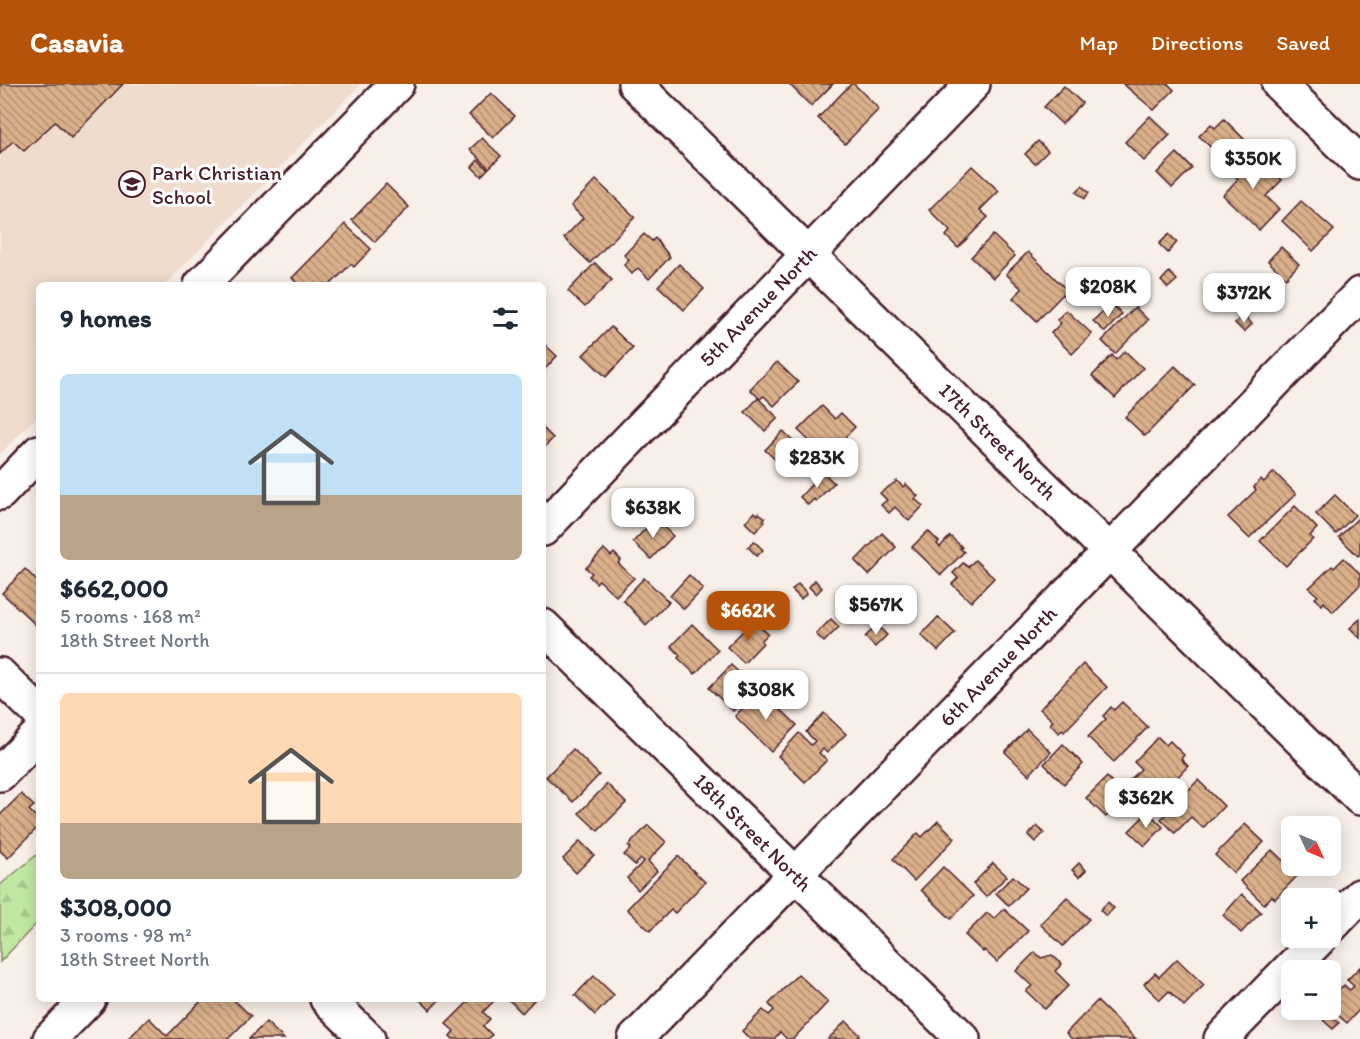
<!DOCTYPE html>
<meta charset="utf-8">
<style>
body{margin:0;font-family:Itim,sans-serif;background:#f6f6f7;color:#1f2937;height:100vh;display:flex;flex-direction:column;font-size:22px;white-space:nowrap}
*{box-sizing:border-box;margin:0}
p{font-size:20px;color:#747a83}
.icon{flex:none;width:33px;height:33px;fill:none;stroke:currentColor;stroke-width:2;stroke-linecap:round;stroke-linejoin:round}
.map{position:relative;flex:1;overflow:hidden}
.panel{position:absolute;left:36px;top:198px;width:510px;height:720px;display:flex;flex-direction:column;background:#fff;border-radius:9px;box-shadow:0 3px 15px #0003}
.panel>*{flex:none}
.needle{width:39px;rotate:134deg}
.controls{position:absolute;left:1281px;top:732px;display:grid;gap:12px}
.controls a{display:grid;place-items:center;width:60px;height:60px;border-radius:9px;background:#fff;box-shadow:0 3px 15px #0003;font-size:30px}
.price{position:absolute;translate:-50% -51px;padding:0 14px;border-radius:12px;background:#fff;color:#222;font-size:20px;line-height:39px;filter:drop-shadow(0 2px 3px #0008)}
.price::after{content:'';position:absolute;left:50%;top:36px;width:18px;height:14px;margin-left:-9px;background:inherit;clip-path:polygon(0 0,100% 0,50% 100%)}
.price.selected{background:#b45309;color:#fff}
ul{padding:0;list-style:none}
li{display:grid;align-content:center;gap:12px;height:318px;padding:0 24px}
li+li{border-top:2px solid #e0e1e3}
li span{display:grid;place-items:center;height:186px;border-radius:9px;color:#555}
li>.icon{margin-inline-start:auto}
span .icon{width:108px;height:108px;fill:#fffc;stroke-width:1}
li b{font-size:26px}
h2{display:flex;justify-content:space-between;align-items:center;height:72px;padding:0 24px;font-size:26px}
header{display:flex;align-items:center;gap:36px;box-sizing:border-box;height:84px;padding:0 30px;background:#b45309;color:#fff}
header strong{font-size:28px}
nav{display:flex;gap:33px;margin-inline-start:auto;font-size:21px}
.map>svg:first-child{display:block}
.built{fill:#efdccc}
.forest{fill:url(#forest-firs);stroke:#868467;stroke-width:1.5}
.building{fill:url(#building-back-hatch);stroke:#4a1f2b;stroke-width:1.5}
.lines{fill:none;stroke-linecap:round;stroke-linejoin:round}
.minor-casing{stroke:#4a1f2b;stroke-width:38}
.minor{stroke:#fff;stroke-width:33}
.labels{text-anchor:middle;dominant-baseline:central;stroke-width:6;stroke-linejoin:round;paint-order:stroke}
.poi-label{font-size:21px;fill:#4a1f2b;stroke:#fff;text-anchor:start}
.street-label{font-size:21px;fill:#4a1f2b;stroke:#fff}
</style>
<header>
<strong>Casavia</strong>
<nav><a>Map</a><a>Directions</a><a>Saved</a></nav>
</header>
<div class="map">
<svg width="1360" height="955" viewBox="0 0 1360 955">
<defs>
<pattern id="forest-firs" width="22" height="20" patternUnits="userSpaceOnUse" patternTransform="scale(1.5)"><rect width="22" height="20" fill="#c1e8a3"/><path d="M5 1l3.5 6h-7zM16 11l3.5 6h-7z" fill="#a7c78c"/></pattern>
<pattern id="building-back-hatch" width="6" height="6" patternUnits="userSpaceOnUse" patternTransform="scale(1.5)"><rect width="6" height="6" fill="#dab08a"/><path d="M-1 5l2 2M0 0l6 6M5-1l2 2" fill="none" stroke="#b38f71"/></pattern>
</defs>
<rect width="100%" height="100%" fill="#f8efe8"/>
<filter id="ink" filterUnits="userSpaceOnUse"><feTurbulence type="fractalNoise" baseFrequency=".0167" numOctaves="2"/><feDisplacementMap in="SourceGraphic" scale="12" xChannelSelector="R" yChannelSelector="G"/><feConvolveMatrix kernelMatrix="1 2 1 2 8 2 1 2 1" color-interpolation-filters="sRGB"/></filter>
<g filter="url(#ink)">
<polygon class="built" points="0,0 361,0 165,201 39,201 39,330 0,370"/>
<polygon class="forest" points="39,769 39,837 0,878 0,801"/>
<g class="building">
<polygon points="0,0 123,0 71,54 55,38 24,67 13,57 0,70"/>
<polygon points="789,0 833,0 811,22"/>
<polygon points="851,0 854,0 879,25 845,60 818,34"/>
<polygon points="1123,0 1168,0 1174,6 1154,26"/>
<polygon points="1064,2 1082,19 1062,40 1044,23"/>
<polygon points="491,9 515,32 493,54 469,31"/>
<polygon points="1150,32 1170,51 1144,77 1125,58"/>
<polygon points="1224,35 1247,58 1226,78 1199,52 1211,40 1215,44"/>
<polygon points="482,54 501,72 489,84 470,65"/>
<polygon points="1038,57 1048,67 1035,80 1025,70"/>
<polygon points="1251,66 1282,96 1266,112 1279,125 1259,146 1223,111 1238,95 1230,87"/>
<polygon points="1177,69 1192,84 1172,104 1157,89"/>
<polygon points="478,76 488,85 481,92 472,83"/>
<polygon points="972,82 999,107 980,126 988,133 958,164 946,152 950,147 929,126"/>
<polygon points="596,96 635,133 590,179 564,154 583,134 571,122"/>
<polygon points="386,100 409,123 375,158 352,136"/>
<polygon points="1082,102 1089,109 1084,115 1076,108"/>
<polygon points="1301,117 1334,146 1313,167 1282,137"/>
<polygon points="345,140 371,165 354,183 351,180 330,201 299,201 292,194"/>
<polygon points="644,150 652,157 655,154 670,173 649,195 638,184 632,190 624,181 629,176 624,171"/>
<polygon points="1169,150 1177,158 1168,169 1159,160"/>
<polygon points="993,151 1015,172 993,194 971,173"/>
<polygon points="1281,163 1299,180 1286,194 1268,177"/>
<polygon points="1028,168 1067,206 1037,237 1013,214 1022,205 1006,190"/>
<polygon points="595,179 612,196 585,223 568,207"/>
<polygon points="679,180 704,205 684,226 658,202"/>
<polygon points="1169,188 1177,196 1168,204 1161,197"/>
<polygon points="1111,219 1122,230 1105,248 1093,237"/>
<polygon points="1135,223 1148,236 1115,270 1102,257"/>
<polygon points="1066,226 1092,250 1072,270 1051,249 1061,239 1057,236"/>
<polygon points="1243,231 1252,240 1244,248 1235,239"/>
<polygon points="611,243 633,264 606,293 583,271"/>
<polygon points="543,259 557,272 543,287"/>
<polygon points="1125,267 1143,284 1115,314 1092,292 1112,271 1116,276"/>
<polygon points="777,278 798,298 774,322 764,312 760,315 750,305"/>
<polygon points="1175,282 1195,301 1145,352 1125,333"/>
<polygon points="758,314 778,334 765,347 745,328"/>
<polygon points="822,322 835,335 841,329 855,343 826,373 798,346"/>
<polygon points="543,344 553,354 543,365"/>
<polygon points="783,347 798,361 780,380 765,366"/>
<polygon points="823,388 834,399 816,417 814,415 808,421 800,413"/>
<polygon points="1274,388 1296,410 1249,454 1228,433 1256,406 1254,403 1261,395 1264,398"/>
<polygon points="897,397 903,403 906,400 918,412 915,415 923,422 909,437 895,423 889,429 881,421 887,416 880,409"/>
<polygon points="1335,411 1355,431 1336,450 1316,430"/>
<polygon points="1295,422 1317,444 1310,452 1313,455 1286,482 1260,457"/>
<polygon points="755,428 758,431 759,429 765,434 763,436 765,438 755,448 745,438"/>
<polygon points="1360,432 1360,470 1358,472 1339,453"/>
<polygon points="655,435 673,452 651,475 633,458"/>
<polygon points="928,447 939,458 937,460 940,463 950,452 962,463 960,464 964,468 941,491 912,463"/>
<polygon points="882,449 896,463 869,491 855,477"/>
<polygon points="754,457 763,466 757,472 748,463"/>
<polygon points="604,465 611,472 614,469 621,476 618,479 634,494 616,512 599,496 596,499 589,492 592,489 586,484"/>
<polygon points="1344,474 1360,490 1360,501 1333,528 1324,518 1322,521 1315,514 1318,512 1309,504 1332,482 1334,484"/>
<polygon points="975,476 994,494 971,518 952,500 958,494 953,489 963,479 968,483"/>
<polygon points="25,485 39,499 39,544 2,509"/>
<polygon points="689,491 703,505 684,525 670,512"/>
<polygon points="644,494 669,518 646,541 623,516"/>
<polygon points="815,496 822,504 816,510 809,503"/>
<polygon points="798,500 807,509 801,515 792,506"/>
<polygon points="848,522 860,533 853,540 841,529"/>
<polygon points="938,533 955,549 938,567 921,551"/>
<polygon points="831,535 839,543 824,558 816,550"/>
<polygon points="1360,535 1360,554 1350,544"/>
<polygon points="755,538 768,550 761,557 763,559 744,579 727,563 747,543 749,545"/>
<polygon points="692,540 718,566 695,590 678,574 680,571 671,562"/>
<polygon points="877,541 887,551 875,563 865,553"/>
<polygon points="1083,580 1107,603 1064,648 1062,646 1059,649 1050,640 1053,637 1040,625"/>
<polygon points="731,581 755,604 733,627 709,604"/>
<polygon points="759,608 767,616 769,614 797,641 771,668 735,632"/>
<polygon points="1122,618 1148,643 1114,678 1088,653 1106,635 1103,632 1111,623 1114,626"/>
<polygon points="824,629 846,650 827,669 823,665 819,669 827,676 805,698 778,672 799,649 811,661 815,657 806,648"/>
<polygon points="1027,645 1051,668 1029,691 1005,668"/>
<polygon points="1158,653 1166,661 1170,657 1184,671 1181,675 1188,682 1150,722 1127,699 1141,685 1134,678"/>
<polygon points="1063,660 1083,680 1064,700 1044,680"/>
<polygon points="573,665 599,691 573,718 546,693"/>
<polygon points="1107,693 1127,712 1106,733 1086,714"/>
<polygon points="1198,696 1224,722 1203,744 1191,733 1175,749 1161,735"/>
<polygon points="607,700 626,719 598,747 579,729"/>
<polygon points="21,710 34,722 29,726 39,736 39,742 8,774 0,767 0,731"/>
<polygon points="1148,728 1163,743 1145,762 1129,747"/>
<polygon points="938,737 955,754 914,797 893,775 918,749 922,753"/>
<polygon points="1245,740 1264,758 1234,789 1215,771"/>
<polygon points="648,741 666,758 648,777 657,787 638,806 627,794 644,777 641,775 635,781 624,771 631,764 628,762"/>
<polygon points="1037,742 1044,749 1035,758 1028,751"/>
<polygon points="580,757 594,771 576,789 563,775"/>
<polygon points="1272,766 1298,791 1275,815 1272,812 1264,820 1240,797"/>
<polygon points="678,772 705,798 675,829 671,826 650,847 627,825"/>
<polygon points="993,779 1007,792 986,813 973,800"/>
<polygon points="1079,779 1086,786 1079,793 1072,786"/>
<polygon points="943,783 973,812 951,835 921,806"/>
<polygon points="1013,792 1026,804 1009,822 996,809"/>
<polygon points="1242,810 1261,828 1241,849 1223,831"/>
<polygon points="1067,813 1089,835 1063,862 1040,840"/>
<polygon points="1108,818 1114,824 1106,832 1100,826"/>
<polygon points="1004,825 1028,847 997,878 984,866 983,868 965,851 987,829 994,835"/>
<polygon points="1035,868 1041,874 1052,871 1062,880 1055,887 1069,901 1045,925 1026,907 1032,902 1016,887"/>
<polygon points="1177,875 1204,901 1184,922 1169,907 1160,916 1144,900 1155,889 1159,893"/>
<polygon points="1360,883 1360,925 1347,939 1330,924 1330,916 1344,901 1350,906 1354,902 1347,896"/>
<polygon points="798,890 828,918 793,955 787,955 780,948 774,955 750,955 742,947 763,926 769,931 774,926 769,920"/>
<polygon points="594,892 614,911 595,931 575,911"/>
<polygon points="203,915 233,915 251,932 228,955 128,955 149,934 167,952"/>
<polygon points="419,915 440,915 430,926"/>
<polygon points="471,915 491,915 493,918 483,928 490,935 483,942 492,951 488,955 453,955 450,952 454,947 446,940"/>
<polygon points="508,915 535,915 522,929"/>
<polygon points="1097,917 1136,955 1072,955 1066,949"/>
<polygon points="1329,930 1339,939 1333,945 1323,936"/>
<polygon points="846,937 860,951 856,955 828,955"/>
<polygon points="266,938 284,955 249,955"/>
</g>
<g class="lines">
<defs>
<g id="minor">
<polyline points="635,0 1360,714"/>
<polyline points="1279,0 1360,79"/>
<polyline points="201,201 397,0"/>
<polyline points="0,409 39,368"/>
<polyline points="543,445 973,0"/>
<polyline points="543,542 963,955"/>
<polyline points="0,591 39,629"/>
<polyline points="0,690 39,650"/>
<polyline points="1330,843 1360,812"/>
<polyline points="327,915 368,955"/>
<polyline points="50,955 89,915"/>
<polyline points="635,955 1360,210"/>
<polyline points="1221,955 1320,854"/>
</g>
</defs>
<use href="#minor" class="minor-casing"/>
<use href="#minor" class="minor"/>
</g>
</g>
<defs>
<symbol id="school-ring" viewBox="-11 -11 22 22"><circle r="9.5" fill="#fff" stroke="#4a1f2b" stroke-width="1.5"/><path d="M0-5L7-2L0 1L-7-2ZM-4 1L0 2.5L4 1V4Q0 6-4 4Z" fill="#4a1f2b"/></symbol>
</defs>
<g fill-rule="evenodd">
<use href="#school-ring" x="117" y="85" width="30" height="30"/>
</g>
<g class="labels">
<g class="poi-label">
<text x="152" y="88">Park Christian<tspan x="152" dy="24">School</tspan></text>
</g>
<g class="street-label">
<text transform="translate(758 222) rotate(-46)">5th Avenue North</text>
<text transform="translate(998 357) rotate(45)">17th Street North</text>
<text transform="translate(998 582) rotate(-46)">6th Avenue North</text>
<text transform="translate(753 748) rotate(45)">18th Street North</text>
</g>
</g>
</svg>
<div class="controls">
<a><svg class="needle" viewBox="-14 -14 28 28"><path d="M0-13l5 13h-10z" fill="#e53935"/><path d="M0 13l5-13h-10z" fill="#747a83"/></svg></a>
<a>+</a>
<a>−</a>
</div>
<b class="price" style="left:1253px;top:106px">$350K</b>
<b class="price" style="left:1108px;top:234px">$208K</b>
<b class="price" style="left:1244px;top:240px">$372K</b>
<b class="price" style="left:817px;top:405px">$283K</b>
<b class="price" style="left:653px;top:455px">$638K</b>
<b class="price" style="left:876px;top:552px">$567K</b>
<b class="price selected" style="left:748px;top:558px">$662K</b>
<b class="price" style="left:766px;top:637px">$308K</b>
<b class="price" style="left:1146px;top:745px">$362K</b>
<section class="panel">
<h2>9 homes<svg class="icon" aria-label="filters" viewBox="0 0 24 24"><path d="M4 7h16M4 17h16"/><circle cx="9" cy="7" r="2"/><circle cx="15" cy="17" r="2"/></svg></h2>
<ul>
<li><span style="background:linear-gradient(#bfe0f5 65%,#b9a48a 0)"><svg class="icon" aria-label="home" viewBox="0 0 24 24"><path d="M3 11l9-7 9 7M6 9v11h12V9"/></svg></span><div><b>$662,000</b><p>5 rooms · 168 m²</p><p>18th Street North</p></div></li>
<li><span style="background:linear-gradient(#ffd9b3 70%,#b9a48a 0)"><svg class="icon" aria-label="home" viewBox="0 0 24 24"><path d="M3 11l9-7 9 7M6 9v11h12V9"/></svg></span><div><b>$308,000</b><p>3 rooms · 98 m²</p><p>18th Street North</p></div></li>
</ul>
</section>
</div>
